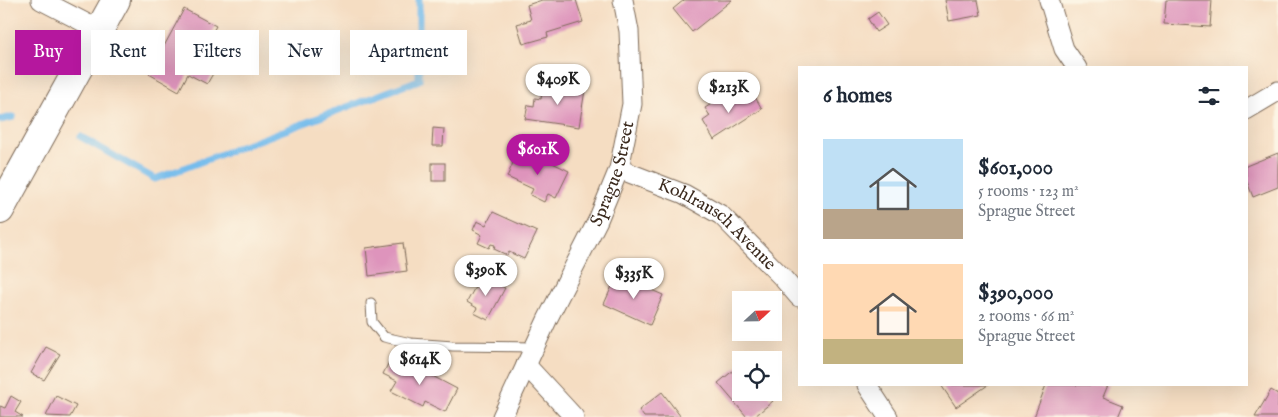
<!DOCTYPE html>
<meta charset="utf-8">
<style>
body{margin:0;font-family:"IM FELL English",serif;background:#f6f6f7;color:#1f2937;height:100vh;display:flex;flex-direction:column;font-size:19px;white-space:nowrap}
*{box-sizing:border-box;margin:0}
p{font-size:16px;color:#747a83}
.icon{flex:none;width:28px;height:28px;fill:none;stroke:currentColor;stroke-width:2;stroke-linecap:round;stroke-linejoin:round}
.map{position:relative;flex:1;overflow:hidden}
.panel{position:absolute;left:798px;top:66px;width:450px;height:320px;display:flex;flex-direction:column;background:#fff;border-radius:0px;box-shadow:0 5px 20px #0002}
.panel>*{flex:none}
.hud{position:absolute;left:15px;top:30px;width:475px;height:45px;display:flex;gap:10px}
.needle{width:32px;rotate:68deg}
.tools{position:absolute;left:732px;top:291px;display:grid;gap:10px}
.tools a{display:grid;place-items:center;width:50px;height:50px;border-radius:0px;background:#fff;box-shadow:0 5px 20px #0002;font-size:25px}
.price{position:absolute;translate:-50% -42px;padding:0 11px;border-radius:18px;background:#fff;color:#222;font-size:16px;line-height:32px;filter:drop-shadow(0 1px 2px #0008)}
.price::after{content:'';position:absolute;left:50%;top:30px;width:15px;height:11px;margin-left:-8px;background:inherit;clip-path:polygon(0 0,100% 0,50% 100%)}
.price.selected{background:#b5179e;color:#fff}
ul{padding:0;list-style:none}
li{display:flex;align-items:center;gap:15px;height:125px;padding:0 25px}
li span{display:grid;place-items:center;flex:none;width:140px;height:100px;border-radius:0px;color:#555}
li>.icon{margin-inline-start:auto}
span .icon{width:60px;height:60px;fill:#fffc;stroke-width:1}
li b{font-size:21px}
h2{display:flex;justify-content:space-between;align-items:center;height:60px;padding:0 25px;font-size:21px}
.tag{padding:0 18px;border-radius:0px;background:#fff;box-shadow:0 5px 20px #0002;font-size:18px;line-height:45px}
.tag.selected{background:#b5179e;color:#fff}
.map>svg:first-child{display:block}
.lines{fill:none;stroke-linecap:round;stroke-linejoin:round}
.stream{stroke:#74bcec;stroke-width:7}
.building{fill:#de94bc}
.lane-casing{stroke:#7c6957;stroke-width:11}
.street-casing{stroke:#7c6957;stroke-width:21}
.primary-casing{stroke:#7c6957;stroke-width:30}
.lane{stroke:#fff;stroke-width:9}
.street{stroke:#fff;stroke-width:19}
.primary{stroke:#fff;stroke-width:28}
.labels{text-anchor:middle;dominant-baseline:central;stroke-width:4.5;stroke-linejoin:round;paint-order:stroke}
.street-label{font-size:18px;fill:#3b2a1e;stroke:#fcf5e5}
</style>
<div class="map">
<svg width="1278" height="417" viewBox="0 0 1278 417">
<rect width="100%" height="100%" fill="#fcf5e5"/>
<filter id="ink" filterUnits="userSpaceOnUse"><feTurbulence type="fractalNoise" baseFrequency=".02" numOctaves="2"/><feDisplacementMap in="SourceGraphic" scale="10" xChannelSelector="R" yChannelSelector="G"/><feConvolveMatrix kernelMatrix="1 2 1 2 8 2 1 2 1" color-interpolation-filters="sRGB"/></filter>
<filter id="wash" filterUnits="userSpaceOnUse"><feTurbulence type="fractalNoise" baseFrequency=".0096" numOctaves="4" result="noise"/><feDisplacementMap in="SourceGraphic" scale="20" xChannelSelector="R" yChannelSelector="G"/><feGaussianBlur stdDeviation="1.12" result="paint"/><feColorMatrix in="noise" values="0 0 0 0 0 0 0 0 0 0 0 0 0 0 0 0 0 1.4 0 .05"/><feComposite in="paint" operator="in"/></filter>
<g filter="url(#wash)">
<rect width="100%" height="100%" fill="#f5ddc2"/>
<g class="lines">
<g class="stream">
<polyline points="0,120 13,117"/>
<polyline points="81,137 155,179 419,80 419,0"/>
</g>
</g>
<g id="blocks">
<g class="building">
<polygon points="542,0 576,0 583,22 547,33 548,37 523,44 517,24 531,20 527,5"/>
<polygon points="684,0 732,0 692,32 673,9"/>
<polygon points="945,0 978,0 981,15 949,21"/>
<polygon points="1166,0 1212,0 1210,27 1164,24"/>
<polygon points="184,9 216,26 197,60 215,70 207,84 188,74 179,91 149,74"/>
<polygon points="878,12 887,25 876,32 868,19"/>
<polygon points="543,84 585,90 579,127 525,119 528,105 534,106 535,98 541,99"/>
<polygon points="732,91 740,103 754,95 762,109 714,140 703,121 710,116 705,108"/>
<polygon points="433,128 444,129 443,146 432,146"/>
<polygon points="526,150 569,171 556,198 548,194 544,202 530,195 533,189 507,177 515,158 521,161"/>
<polygon points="1278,153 1278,187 1253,197 1246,179 1246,166"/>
<rect x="432" y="163" width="13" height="18"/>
<polygon points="493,212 537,232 524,259 509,252 507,255 494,249 495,245 491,244 489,248 478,243 482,235 473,230 477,221 486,225"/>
<polygon points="403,243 407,271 369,276 366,248"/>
<polygon points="617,275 663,295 650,325 604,304"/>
<polygon points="481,276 505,288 488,320 474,313 477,308 467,302"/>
<polygon points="46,347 60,354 44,380 31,373"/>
<polygon points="390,360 402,366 404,361 457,389 445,412 425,402 423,407 391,391 397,381 383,374"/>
<polygon points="741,364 741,392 766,392 773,401 754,417 747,417 718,383"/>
<polygon points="941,385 988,385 956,407"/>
<polygon points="1046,385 1108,385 1103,397 1123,405 1118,417 1034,417"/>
<polygon points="1271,390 1278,394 1278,417 1255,417"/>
<polygon points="662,392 681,417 644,417 639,410"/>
<polygon points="11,396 21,402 15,412 23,417 0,417 0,406 5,408"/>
<polygon points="56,396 76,406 70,417 46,416"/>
</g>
</g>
</g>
<g filter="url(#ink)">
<use href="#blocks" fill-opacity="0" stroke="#7c6957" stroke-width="1"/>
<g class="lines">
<defs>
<polyline id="lane" points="371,303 372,322 384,337 411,343 453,346 534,347"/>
<g id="street">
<polyline points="41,0 99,30"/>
<polyline points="1049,0 1064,49 1077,68"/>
<polyline points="1246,110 1278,91"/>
<path id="s1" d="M619,169L684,194L721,215L781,276L799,297"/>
<polyline points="526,365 574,417"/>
<polyline points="867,385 888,417"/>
<path id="s2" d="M502,417L548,318L598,220L619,169L632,104L629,31L623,0"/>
</g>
<polyline id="primary" points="0,210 116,0"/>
</defs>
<use href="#lane" class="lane-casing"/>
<use href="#street" class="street-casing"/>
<use href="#primary" class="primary-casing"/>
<use href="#lane" class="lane"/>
<use href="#street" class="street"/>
<use href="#primary" class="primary"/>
</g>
</g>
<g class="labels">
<g class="street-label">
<text stroke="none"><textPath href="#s2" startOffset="268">Sprague Street</textPath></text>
<text stroke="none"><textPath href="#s1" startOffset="114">Kohlrausch Avenue</textPath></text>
</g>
</g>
</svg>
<div class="tools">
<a><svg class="needle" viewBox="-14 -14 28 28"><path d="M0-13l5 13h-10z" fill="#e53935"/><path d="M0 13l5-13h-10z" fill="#747a83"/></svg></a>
<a><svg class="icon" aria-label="locate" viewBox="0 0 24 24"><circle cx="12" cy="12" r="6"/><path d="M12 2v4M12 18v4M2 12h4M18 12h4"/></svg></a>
</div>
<b class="price" style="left:558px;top:106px">$409K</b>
<b class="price" style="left:729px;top:114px">$213K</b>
<b class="price selected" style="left:538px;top:176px">$601K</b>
<b class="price" style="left:486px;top:297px">$390K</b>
<b class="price" style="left:634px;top:300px">$335K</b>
<b class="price" style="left:420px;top:386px">$614K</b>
<div class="hud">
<a class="tag selected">Buy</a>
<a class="tag">Rent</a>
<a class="tag">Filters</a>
<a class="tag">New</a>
<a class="tag">Apartment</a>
</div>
<section class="panel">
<h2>6 homes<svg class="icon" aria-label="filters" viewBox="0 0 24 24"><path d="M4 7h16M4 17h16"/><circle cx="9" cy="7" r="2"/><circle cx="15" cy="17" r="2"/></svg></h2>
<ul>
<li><span style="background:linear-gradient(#bfe0f5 70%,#b9a48a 0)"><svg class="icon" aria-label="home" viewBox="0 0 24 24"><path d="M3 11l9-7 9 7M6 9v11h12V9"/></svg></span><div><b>$601,000</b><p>5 rooms · 123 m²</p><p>Sprague Street</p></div></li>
<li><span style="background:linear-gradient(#ffd9b3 75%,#c2b280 0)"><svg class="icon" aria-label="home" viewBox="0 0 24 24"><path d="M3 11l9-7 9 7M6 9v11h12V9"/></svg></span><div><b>$390,000</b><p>2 rooms · 66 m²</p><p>Sprague Street</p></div></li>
</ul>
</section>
</div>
